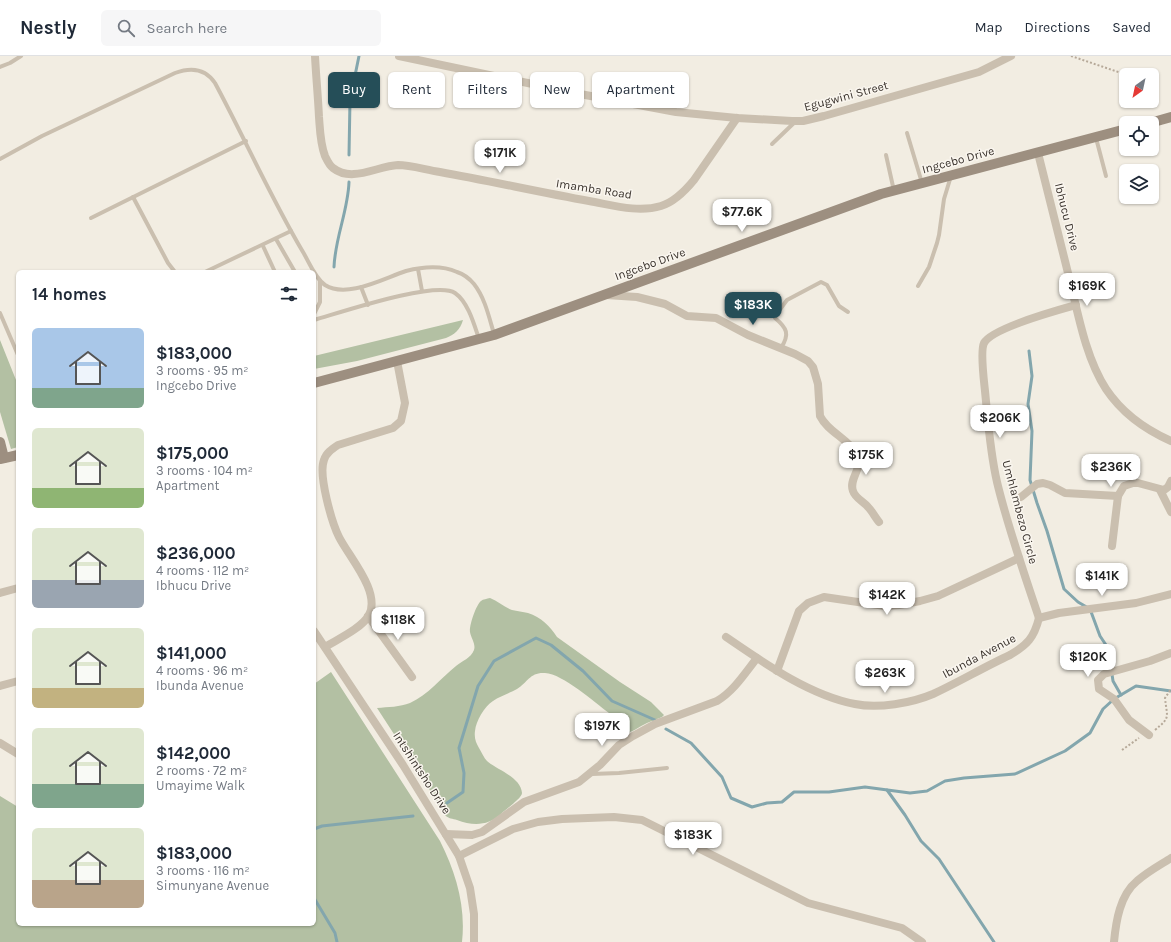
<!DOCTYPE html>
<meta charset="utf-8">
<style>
body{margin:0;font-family:Karla,sans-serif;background:#f6f6f7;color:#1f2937;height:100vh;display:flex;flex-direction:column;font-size:15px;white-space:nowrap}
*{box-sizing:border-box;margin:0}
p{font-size:13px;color:#747a83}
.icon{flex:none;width:22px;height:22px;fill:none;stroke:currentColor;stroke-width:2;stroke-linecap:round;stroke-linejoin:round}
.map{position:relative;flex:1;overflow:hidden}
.drawer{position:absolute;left:16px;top:214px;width:300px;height:656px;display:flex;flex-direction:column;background:#fff;border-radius:6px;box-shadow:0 1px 3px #0004}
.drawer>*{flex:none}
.banner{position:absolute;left:328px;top:16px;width:380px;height:36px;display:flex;gap:8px}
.needle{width:26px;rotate:213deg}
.buttons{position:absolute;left:1119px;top:12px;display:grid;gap:8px}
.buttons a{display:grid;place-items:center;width:40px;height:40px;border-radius:6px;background:#fff;box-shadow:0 1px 3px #0004;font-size:20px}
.price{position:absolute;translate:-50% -34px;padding:0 9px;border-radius:8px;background:#fff;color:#222;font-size:13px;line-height:26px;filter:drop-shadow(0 1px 2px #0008)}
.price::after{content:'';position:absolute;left:50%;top:24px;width:12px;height:9px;margin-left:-6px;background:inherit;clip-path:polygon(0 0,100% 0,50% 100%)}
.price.current{background:#254e58;color:#fff}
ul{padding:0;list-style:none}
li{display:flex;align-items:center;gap:12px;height:100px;padding:0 16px}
li span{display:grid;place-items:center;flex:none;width:112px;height:80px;border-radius:6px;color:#555}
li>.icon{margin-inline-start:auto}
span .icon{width:48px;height:48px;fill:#fffc;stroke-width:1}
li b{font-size:17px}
h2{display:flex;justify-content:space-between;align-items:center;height:48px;padding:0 16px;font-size:17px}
.tag{padding:0 14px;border-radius:6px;background:#fff;box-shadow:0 1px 3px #0004;font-size:14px;line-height:36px}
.tag.current{background:#254e58;color:#fff}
header{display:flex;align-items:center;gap:24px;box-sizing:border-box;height:56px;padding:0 20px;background:#fff;border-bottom:1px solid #e0e1e3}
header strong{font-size:19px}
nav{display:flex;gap:22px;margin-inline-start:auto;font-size:14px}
.search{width:280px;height:36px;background:#f6f6f7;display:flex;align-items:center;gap:10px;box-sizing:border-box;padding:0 14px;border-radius:6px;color:#747a83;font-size:15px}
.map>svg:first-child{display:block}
.green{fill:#b3c0a3}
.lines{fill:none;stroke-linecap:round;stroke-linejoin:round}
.stream{stroke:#83a6ad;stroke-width:3}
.path{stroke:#b6a999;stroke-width:2;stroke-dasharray:2 2;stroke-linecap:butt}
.lane{stroke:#cabfaf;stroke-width:4}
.street{stroke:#cabfaf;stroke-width:8}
.secondary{stroke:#9d8f80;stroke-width:10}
.labels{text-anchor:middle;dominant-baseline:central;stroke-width:3;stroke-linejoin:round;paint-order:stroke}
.street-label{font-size:12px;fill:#39322c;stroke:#faf6ef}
</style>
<header>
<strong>Nestly</strong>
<div class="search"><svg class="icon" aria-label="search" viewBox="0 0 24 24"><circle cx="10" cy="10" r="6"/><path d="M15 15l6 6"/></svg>Search here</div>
<nav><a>Map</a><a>Directions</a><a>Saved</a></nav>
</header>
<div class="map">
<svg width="1171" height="886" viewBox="0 0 1171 886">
<rect width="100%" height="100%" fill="#f2ede2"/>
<g class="green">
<path d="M463,264C460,274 455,278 446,282L357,305L314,313V300Z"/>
<polygon points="0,284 18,329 18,391 11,393 0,356"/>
<path d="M490,542C498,545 504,551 512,554C517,555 523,556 528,557C541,561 550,570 557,581L620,626L651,646L664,659L662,661C657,663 652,665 647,667C636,672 625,684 614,673L611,660L609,657C594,646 563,618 545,617C530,616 528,626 517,633C510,637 500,640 493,645C484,651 476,665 475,675C474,682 476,687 479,692C482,697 484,702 487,705C497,714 521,721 522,737C522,742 506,753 501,758C488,770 473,770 457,764C453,763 448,762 446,760C440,754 430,734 425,726C409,701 393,677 377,652C388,651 400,651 410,647C428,639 441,622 456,610C462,605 471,602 474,594C476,588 471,582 470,576C469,570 476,549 481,545C483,543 487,543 490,542Z"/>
<path d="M331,616L440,785C456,817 466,850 462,886H0V740L18,751V868H314V628Z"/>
</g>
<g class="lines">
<g class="stream">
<polyline points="349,99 350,44 359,0"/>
<path d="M334,211C335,182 348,155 349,126"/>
<polyline points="1029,295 1032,320 1028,348 1032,375 1030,424 1037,447 1047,475 1064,533 1078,546 1090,553 1100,580 1108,592 1113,625 1121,639"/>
<polyline points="666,673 691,687 722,721 731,742 752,751 767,747 782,746 794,736 829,736 865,731 910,737 927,735 945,725 964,722 1015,718 1065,695 1090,677 1103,653 1114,643 1136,630 1171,635"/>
<polyline points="887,734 905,759 921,785 939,803 994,886"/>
<polyline points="447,747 463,736 464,717 459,692 478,630 494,605 536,582 551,589 583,615 612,645 655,664"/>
<polyline points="314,773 322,770 413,760"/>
<polyline points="314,842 335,877 337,886"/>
</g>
<g class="path">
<polyline points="1071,0 1127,19"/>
<path d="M1155,674C1171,661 1167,662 1165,642L1171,633"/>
<polyline points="1122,694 1139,682"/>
</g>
<g class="lane">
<polyline points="0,11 10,7 21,0"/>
<polyline points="907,77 922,127"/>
<polyline points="1096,82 1106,120"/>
<polyline points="772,88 796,65"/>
<polyline points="886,99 894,135"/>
<path d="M0,103L42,80L175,17C191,11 205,12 215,27C245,83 271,142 303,196C309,206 315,222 325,229C347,243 384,222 406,215C422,211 441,209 457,216C463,218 469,222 474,228C485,242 489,261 494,278"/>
<polyline points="133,141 168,207 175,216"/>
<polyline points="91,162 246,85"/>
<polyline points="276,183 295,216"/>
<polyline points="263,190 275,216"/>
<polyline points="418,213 422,235"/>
<polyline points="205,216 291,175"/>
<polyline points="918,230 929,211 937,187 939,179 944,143 951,120"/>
<polyline points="361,231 368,249"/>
<polyline points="0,257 18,299"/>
<polyline points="314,258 320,246 320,225"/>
<path d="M314,264C339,257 436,224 455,237C468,246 474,268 479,283"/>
<path d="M781,292C790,278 787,272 775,262V260L787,244L821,226L827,229L839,250L848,256"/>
<polyline points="592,718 619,717 667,712"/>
</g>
<g class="street">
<path d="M315,0C316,20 318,40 319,61C320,73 320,87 325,100C327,104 329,109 333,112C352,127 377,110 398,109C411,109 426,114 440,116C490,125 539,136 589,145C612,149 638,157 661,150C674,146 685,135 694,124L737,62"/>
<polyline points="399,0 580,38 676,56 737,62 792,65 803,65 824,60 979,16 1011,0"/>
<path d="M1038,97C1049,141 1060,185 1071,229C1079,263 1087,304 1106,333C1122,357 1144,373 1171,385"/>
<path d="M606,239L637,241L665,248L687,260L716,262L748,279L795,298L808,305L813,311L818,328L820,360C828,376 847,382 856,397C865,412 848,422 853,435C855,442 864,446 868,451C872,455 875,461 879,466"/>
<polyline points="1160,434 1171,456"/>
<polyline points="1021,441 1037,428 1043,427 1050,429 1065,437 1118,440"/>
<polyline points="1112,490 1118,440 1124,430 1133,427 1138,427 1164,434 1168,431 1171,425"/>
<polyline points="0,537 18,532"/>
<polyline points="368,560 412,621"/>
<path d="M1039,562C1024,517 1008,472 997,426C990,396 988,365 985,335C984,325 980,295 984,287C992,272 1058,254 1076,249"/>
<polyline points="1039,562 1059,557 1136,547 1171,538"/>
<polyline points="314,575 403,709 459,800 470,832 474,858 474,886"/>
<path d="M726,581C764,607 809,639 855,648C878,653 912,647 933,638C959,626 984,611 1010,599C1027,589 1034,582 1039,562"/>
<path d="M325,591C338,583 362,572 369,559C381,536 349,501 339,481C332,467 318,419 324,404C326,397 332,393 338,389L393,372L401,365L405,347L397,305"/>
<polyline points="777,615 799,555 808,547 824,541 885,550 899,549 920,545 938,540 1019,502"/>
<polyline points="0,630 18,625"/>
<polyline points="1149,679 1129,664 1114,643 1099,633 1098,624 1104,618 1150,605 1171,597"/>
<polyline points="0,687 18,698"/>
<path d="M446,778L472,779L482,776L524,746L579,726L600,709L619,689L633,680L655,668L717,645C734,635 745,617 757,602"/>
<polyline points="459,800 513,773 538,766 562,763 614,761 642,764 808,847 902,872 922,886"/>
<path d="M1114,886C1116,865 1120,839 1137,825C1147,816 1160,809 1171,802"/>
</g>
<g class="secondary">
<polyline points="1150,67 1171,61"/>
<polyline points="314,327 494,279 881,138 1126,73"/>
<polyline points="0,386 4,402"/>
<polyline points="0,403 18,399"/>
</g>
</g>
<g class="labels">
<g class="street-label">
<text transform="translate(846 40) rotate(-15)">Egugwini Street</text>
<text transform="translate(958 104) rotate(-15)">Ingcebo Drive</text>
<text transform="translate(594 133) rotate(9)">Imamba Road</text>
<text transform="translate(1067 161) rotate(76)">Ibhucu Drive</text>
<text transform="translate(650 208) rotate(-20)">Ingcebo Drive</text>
<text transform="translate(1020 456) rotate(75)">Umhlambezo Circle</text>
<text transform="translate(979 600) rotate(-28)">Ibunda Avenue</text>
<text transform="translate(422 717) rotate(57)">Intshintsho Drive</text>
</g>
</g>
</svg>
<div class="buttons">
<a><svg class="needle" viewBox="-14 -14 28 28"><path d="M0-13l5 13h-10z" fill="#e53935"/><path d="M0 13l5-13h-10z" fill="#747a83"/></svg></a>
<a><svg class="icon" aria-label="locate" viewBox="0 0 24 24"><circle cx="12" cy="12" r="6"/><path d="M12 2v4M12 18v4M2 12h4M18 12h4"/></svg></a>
<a><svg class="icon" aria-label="layers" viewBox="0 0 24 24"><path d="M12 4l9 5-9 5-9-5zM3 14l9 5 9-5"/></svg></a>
</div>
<b class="price" style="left:500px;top:118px">$171K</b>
<b class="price" style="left:742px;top:177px">$77.6K</b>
<b class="price" style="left:1087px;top:251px">$169K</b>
<b class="price current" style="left:753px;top:270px">$183K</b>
<b class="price" style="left:1000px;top:383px">$206K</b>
<b class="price" style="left:866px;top:420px">$175K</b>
<b class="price" style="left:1111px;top:432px">$236K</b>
<b class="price" style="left:1102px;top:541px">$141K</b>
<b class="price" style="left:887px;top:560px">$142K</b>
<b class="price" style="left:398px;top:585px">$118K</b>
<b class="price" style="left:1088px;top:622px">$120K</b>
<b class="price" style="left:885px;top:638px">$263K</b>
<b class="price" style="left:602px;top:691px">$197K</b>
<b class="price" style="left:693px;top:800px">$183K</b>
<div class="banner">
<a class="tag current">Buy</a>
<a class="tag">Rent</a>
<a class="tag">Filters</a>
<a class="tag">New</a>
<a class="tag">Apartment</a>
</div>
<section class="drawer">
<h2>14 homes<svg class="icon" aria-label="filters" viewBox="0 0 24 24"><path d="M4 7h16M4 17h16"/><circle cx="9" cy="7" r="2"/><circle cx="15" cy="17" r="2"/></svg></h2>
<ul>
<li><span style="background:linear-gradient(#a9c7e8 75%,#7fa58c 0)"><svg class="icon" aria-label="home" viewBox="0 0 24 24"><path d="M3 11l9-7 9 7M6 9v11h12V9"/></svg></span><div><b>$183,000</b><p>3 rooms · 95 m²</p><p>Ingcebo Drive</p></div></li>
<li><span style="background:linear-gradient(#dfe7d0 75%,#8fb573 0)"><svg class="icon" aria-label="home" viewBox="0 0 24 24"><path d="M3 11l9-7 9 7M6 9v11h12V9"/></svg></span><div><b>$175,000</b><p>3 rooms · 104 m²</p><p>Apartment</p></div></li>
<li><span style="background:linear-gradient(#dfe7d0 65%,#9aa5b1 0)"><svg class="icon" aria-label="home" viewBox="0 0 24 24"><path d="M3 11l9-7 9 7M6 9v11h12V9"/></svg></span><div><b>$236,000</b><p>4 rooms · 112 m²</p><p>Ibhucu Drive</p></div></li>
<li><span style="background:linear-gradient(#dfe7d0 75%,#c2b280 0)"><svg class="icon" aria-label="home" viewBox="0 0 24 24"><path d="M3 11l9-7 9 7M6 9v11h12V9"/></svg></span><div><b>$141,000</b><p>4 rooms · 96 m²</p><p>Ibunda Avenue</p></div></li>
<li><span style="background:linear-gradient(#dfe7d0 70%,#7fa58c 0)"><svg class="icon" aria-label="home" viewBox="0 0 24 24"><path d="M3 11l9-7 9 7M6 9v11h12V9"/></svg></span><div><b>$142,000</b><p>2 rooms · 72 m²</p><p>Umayime Walk</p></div></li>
<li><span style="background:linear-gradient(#dfe7d0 65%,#b9a48a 0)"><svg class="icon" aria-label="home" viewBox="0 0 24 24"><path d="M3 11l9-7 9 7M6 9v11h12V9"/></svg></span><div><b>$183,000</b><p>3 rooms · 116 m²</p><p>Simunyane Avenue</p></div></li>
</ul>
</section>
</div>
